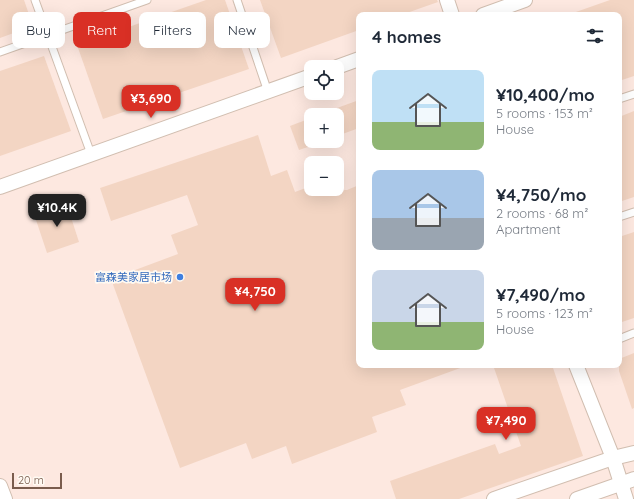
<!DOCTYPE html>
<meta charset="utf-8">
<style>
body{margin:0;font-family:Quicksand,"Noto Sans SC",sans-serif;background:#f2f2f3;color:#1f2937;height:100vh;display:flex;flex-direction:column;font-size:15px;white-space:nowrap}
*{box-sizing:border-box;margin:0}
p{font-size:13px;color:#747a83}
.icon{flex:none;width:22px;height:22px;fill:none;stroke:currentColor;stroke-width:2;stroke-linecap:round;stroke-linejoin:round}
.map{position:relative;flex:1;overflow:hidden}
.panel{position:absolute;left:356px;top:12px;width:266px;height:356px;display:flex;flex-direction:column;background:#fff;border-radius:8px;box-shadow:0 4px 16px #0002}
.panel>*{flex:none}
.top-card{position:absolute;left:12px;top:12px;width:284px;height:36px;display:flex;gap:8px}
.buttons{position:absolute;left:304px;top:60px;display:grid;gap:8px}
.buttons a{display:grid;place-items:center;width:40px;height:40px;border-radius:8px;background:#fff;box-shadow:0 4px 16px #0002;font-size:20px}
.scale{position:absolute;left:12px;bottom:10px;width:50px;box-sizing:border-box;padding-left:4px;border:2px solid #7a5c4d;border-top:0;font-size:11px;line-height:14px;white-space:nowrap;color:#7a5c4d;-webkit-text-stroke:3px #fffaf3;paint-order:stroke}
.price{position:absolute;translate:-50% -34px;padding:0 9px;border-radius:8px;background:#d93025;color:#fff;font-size:13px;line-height:26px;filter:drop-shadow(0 1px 2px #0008)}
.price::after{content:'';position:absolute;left:50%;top:24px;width:12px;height:9px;margin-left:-6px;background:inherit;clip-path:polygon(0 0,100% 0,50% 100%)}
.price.on{background:#222;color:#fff}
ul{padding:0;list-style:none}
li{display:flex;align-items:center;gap:12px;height:100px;padding:0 16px}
li span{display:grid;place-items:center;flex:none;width:112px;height:80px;border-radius:8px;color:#555}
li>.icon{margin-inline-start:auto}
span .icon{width:48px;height:48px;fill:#fffc;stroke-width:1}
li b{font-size:17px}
h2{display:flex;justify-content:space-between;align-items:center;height:48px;padding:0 16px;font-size:17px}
.pill{padding:0 14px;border-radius:8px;background:#fff;box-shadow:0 4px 16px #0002;font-size:14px;line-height:36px}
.pill.on{background:#d93025;color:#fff}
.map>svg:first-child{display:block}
.commercial{fill:#fde8e0;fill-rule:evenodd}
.building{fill:#f3d5c3}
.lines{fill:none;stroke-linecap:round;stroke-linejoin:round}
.service-casing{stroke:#d1beb0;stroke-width:9}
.minor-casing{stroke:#d1beb0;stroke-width:16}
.service{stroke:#fff;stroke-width:7}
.minor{stroke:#fff;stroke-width:14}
.shop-dot{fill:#3f7fe0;stroke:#fffaf3;stroke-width:1.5}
.labels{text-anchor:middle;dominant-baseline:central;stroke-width:3.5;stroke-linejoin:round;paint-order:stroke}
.shop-label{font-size:11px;fill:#366cbe;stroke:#fffaf3;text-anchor:end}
</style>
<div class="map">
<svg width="634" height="499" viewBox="0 0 634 499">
<rect width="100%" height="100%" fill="#fdf6ec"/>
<path class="commercial" d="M0,0H634V499H0ZM359,15H619V365H359ZM311,67H337V93H311ZM311,115H337V141H311ZM311,163H337V189H311Z"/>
<g class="building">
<polygon points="0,0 24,0 33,26 0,38"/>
<polygon points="206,0 225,0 249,69 103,119 77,45"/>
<polygon points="260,0 437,0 438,2 401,15 359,15 359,30 281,58"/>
<polygon points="610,0 634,0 634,76 619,81 619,15 573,15 573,13"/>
<polygon points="44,56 71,131 0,156 0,71"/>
<polygon points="359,100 359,128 337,136 337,108"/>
<polygon points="634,111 634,197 619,202 619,117"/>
<polygon points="311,118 311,146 299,150 290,126"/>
<polygon points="258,135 271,176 287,170 295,192 311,186 311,189 347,190 359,185 359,365 463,365 463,367 400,390 406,405 372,417 377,432 292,464 286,446 252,459 246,443 180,468 111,279 178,254 171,235 198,225 187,195 111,221 100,188"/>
<polygon points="66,202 79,242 47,253 34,214"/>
<polygon points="634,232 634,318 619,323 619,237"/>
<polygon points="634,353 634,408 632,409 619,371 619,359"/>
<polygon points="493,365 552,365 583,456 459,499 396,499 390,481 495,444 499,454 521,446"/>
</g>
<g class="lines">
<defs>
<g id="service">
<polyline points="35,0 91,154"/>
<polyline points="237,0 268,92"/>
<polyline points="0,52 147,0"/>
<polyline points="619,99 634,94"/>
<polyline points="619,217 634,212"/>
<polyline points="619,339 634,333"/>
</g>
<g id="minor">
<polyline points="447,0 452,15"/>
<polyline points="483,15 525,0"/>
<polyline points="337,67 359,59"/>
<polyline points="0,187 311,76"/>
<polyline points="576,365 613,458 626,499"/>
<polyline points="0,486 5,499"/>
<polyline points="494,499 613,458 634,453"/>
<polyline points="577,499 634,479"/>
</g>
</defs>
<use href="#service" class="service-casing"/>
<use href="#minor" class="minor-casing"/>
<use href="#service" class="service"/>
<use href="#minor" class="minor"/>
</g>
<circle class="shop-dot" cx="180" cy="277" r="4"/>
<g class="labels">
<g class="shop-label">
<text x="172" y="277">富森美家居市场</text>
</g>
</g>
</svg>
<div class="buttons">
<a><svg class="icon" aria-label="locate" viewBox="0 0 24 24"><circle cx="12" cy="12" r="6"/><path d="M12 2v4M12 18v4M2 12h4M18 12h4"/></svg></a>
<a>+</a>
<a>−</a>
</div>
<div class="scale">20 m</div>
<b class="price" style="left:151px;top:119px">¥3,690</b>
<b class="price on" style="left:57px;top:228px">¥10.4K</b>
<b class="price" style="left:255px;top:312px">¥4,750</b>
<b class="price" style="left:506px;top:441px">¥7,490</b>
<div class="top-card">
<a class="pill">Buy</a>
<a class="pill on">Rent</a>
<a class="pill">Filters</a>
<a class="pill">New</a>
</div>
<section class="panel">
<h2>4 homes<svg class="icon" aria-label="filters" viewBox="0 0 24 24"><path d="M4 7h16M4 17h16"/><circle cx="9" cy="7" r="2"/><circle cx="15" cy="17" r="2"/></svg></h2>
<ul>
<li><span style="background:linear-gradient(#bfe0f5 65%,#8fb573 0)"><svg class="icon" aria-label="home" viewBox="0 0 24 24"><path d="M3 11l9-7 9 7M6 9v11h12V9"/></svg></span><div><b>¥10,400/mo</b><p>5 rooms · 153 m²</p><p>House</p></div></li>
<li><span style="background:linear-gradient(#a9c7e8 60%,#9aa5b1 0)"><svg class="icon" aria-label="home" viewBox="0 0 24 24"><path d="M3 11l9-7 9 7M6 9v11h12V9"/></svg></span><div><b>¥4,750/mo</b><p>2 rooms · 68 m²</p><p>Apartment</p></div></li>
<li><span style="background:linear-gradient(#c9d6e8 65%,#8fb573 0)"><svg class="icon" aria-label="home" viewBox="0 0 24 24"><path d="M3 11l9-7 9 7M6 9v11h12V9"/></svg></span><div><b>¥7,490/mo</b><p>5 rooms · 123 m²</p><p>House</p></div></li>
</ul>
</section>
</div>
